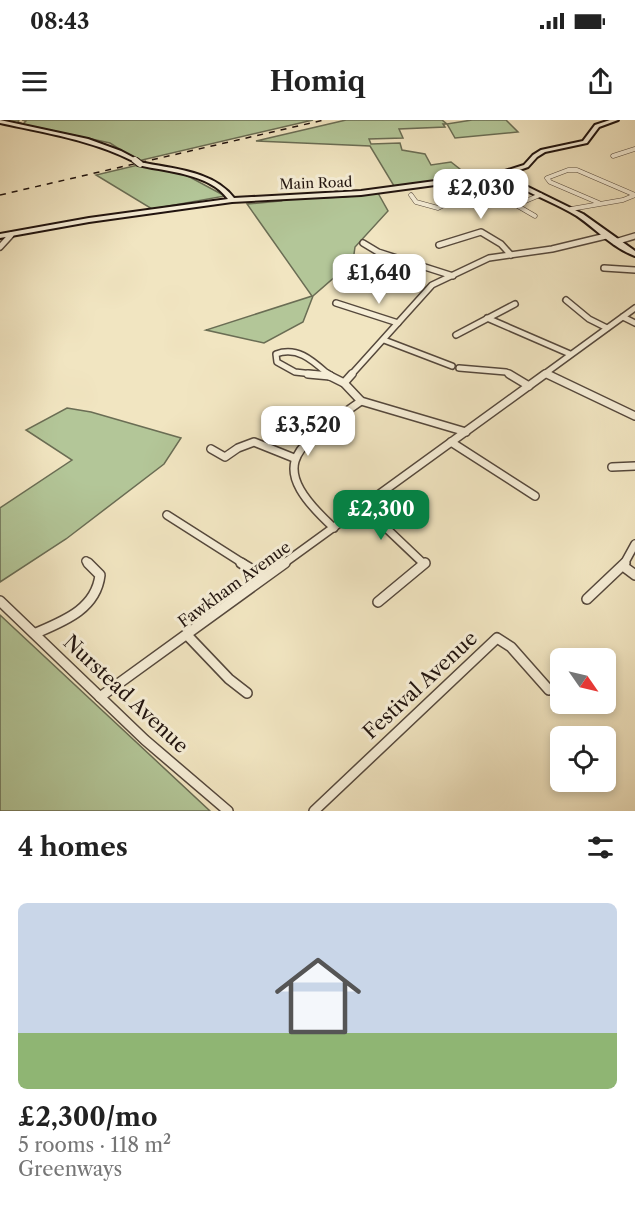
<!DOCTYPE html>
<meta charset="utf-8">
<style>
body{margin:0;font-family:"Libre Caslon Text",serif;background:#f2f2f2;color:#222;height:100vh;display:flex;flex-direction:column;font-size:22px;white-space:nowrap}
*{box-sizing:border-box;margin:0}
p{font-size:20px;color:#767676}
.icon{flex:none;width:33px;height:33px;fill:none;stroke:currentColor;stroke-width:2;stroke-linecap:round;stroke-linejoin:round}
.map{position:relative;height:691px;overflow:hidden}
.drawer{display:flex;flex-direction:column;background:#fff;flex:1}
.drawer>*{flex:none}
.needle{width:39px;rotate:124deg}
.fabs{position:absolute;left:550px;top:528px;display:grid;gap:12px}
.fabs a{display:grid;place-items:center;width:66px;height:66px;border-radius:9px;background:#fff;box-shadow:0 3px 9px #0003;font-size:30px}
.price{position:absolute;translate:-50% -51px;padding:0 14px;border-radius:12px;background:#fff;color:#222;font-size:20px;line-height:39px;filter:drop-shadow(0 2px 3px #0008)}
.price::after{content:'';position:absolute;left:50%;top:36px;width:18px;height:14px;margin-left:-9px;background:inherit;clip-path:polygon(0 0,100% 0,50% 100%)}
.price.active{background:#0b8043;color:#fff}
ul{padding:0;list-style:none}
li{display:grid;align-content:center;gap:12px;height:318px;padding:0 18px}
li span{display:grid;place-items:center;height:186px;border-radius:9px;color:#555}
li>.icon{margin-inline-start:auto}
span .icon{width:108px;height:108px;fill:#fffc;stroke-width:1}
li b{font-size:26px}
h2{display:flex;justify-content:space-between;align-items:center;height:72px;padding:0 18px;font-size:26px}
.status{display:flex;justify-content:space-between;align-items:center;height:42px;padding:0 30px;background:#fff;direction:ltr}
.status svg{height:16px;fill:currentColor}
header{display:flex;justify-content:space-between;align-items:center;height:78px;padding:0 18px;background:#fff;font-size:27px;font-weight:700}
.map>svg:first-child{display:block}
.green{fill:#b3c698;stroke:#6a6d54;stroke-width:1.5}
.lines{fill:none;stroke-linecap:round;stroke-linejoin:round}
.street-far3-casing{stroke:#55483c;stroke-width:5}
.street-far2-casing{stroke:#55483c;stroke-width:8}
.street-far1-casing{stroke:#55483c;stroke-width:10}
.street-casing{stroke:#55483c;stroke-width:12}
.secondary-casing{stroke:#21140f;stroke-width:4}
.street-far3{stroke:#f6eed7;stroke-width:4}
.street-far2{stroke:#f6eed7;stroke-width:5}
.street-far1{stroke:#f6eed7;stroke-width:7}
.street{stroke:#f6eed7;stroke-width:9}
.secondary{fill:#f6eed7;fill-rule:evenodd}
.rail{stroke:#21140f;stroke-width:1.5;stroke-dasharray:6 6;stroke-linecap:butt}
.secondary-bridge-casing{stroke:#21140f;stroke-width:8;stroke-linecap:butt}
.secondary-bridge{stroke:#f6eed7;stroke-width:6}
.labels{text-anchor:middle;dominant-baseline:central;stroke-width:6;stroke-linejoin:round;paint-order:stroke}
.far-street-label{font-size:14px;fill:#21140f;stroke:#f6eed7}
.street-label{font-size:16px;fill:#21140f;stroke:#f6eed7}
.near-street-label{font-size:20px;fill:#21140f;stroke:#f6eed7}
</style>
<div class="status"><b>08:43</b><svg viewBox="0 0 49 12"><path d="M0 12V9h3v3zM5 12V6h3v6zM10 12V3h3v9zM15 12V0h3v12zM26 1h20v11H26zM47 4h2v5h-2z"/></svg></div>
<header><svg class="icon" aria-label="menu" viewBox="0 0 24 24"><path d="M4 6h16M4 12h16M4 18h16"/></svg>Homiq<svg class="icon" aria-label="share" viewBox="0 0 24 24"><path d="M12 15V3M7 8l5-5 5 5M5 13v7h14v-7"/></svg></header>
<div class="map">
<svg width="635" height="691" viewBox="0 0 635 691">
<rect width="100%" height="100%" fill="#f1e5c1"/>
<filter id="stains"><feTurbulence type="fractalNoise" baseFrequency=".00333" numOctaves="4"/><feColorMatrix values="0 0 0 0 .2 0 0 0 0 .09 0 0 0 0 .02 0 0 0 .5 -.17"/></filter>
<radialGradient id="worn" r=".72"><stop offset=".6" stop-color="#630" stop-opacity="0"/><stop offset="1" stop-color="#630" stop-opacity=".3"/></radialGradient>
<g class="green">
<polygon points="3,0 19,0 18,2 23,4 26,1 22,0 313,0 138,41 110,23"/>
<polygon points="346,0 442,0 447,4 472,0 506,0 518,12 455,18 447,4 443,4 445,7 399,9 403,18 369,19 371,24 400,23 402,30 425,34 431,45 451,42 470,57 394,66 370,26 256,21"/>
<polygon points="138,45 186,55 225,76 152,89 96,55"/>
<polygon points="378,73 388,91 355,127 353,141 313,176 303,202 264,223 206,210 312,176 247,84 281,81 279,79 344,77"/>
<polygon points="67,288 91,292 181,318 164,344 66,419 0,462 0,388 72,340 26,310"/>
<polygon points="0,495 210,691 0,691"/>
</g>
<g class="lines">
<defs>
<g id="street-far3">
<polyline points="613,36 635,29"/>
<polyline points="411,75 416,82 438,88 452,81 516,85 540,75"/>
<polyline points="473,82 479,75 491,70 494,63"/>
<polyline points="599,83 550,62 547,58 568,50 577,50 635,75"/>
<polyline points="516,85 535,96"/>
<polyline points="571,89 623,80 635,75"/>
</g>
<g id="street-far2">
<polyline points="615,122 635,116"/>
<polyline points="363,123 378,132 453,156"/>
<polyline points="439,125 481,112 501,124 511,135"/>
<polyline points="0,127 11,115"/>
<polyline points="604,148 635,150"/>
<polyline points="566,180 589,199 607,208"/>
<polyline points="336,183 398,203"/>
<polyline points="623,197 635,203"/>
<polyline points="487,198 570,234"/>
<polyline points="456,215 515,184"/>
<polyline points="384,220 452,246"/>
<polyline points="459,248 506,252 511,255"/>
<polyline points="547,254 549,255"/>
<path d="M322,255L295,252L277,242L276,234C298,226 313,241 329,255"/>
<polyline points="351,255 432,165 489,138 552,129 606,116"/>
<polyline points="543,255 635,188"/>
</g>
<g id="street-far1">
<polyline points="308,254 330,256"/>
<polyline points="327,254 330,256"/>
<polyline points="509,254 529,266"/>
<polyline points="547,254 635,296"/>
<polyline points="330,256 344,263 361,281 466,312"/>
<polyline points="344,263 352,254"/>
<polyline points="451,322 535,376"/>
<polyline points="211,329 225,337 238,328 254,322 294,338"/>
<polyline points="612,347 635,346"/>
<polyline points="364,387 424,444"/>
<polyline points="167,395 244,444"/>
<path d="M334,408C262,342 297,327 361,281"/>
<polyline points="86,441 89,444"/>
<polyline points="283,444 545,254"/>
<polyline points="624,444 635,424"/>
</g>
<g id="street">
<polyline points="241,443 264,457"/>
<polyline points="623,446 635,455"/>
<polyline points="587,479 625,443"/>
<polyline points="0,481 145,620 228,691"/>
<polyline points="378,482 425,443"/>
<path d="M36,513C64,501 96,489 100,455L88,443"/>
<polyline points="187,515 229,559 247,573"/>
<polyline points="100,577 285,443"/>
<polyline points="314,691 497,518 511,527 549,570"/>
</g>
<g id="secondary">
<path d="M0,0L88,19L121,31L138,40L133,41C91,20 46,13 0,3Z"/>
<path d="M610,0H618L599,7L587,23L545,32L537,37L528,47L508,54L522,64L583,94L635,131V136C613,128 596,109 577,96C553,81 525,73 502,56L361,75L232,82L89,102L0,118V114L89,98L228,79C209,53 167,52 138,45V43L140,42C171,49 213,50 234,78L361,71L502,52L524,45L533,35L541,30L583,21L595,5Z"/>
</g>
</defs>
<use href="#street-far3" class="street-far3-casing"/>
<use href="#street-far2" class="street-far2-casing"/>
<use href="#street-far1" class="street-far1-casing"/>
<use href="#street" class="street-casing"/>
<use href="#secondary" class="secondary-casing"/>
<use href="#street-far3" class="street-far3"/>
<use href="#street-far2" class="street-far2"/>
<use href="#street-far1" class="street-far1"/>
<use href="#street" class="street"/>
<use href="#secondary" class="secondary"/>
<polyline class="rail" points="0,75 324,0"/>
<defs>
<polyline id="secondary-bridge" points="135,40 140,44"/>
</defs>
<use href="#secondary-bridge" class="secondary-bridge-casing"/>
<use href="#secondary-bridge" class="secondary-bridge"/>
</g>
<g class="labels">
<g class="far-street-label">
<text transform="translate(316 63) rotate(-2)">Main Road</text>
</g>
<g class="street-label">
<text transform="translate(234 464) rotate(-36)">Fawkham Avenue</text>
</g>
<g class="near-street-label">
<text transform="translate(420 565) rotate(-43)">Festival Avenue</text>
<text transform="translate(126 574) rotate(43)">Nurstead Avenue</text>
</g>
</g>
<rect width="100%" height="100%" filter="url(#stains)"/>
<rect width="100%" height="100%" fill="url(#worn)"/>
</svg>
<div class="fabs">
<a><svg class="needle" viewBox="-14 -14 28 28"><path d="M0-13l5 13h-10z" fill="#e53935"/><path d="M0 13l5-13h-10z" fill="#767676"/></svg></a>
<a><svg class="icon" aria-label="locate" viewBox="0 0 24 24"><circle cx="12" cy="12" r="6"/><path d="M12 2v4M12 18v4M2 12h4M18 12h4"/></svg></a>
</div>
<b class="price" style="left:481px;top:100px">£2,030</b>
<b class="price" style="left:379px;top:185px">£1,640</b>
<b class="price" style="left:308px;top:337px">£3,520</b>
<b class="price active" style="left:381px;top:421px">£2,300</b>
</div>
<section class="drawer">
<h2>4 homes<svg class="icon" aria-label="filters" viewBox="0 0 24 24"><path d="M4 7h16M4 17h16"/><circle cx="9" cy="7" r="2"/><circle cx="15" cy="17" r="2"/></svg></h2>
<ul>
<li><span style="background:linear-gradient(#c9d6e8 70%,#8fb573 0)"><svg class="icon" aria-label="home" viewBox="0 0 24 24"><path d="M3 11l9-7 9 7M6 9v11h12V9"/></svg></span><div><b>£2,300/mo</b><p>5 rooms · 118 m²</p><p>Greenways</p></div></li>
</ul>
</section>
